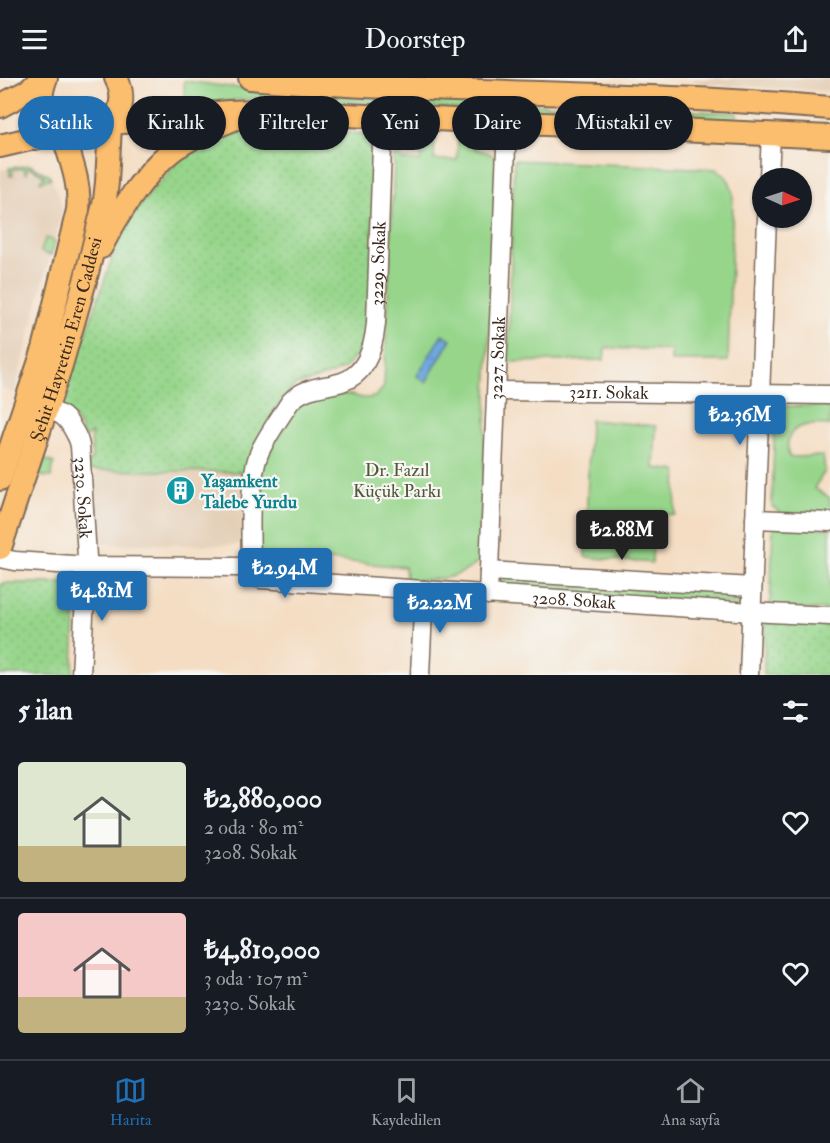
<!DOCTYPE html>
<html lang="tr">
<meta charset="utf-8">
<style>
body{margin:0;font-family:"IM FELL Double Pica",serif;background:#20242c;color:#f1f3f6;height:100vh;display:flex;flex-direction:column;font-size:22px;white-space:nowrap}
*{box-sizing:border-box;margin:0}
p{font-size:20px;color:#9ea1a6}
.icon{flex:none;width:33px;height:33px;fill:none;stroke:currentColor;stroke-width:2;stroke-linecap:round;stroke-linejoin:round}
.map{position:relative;height:597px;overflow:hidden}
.side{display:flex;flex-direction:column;background:#171b24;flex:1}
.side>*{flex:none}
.banner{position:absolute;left:18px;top:18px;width:795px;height:54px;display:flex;gap:12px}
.needle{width:39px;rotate:93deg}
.tools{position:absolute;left:752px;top:90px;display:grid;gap:12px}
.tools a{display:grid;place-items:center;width:60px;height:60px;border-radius:50%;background:#171b24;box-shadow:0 2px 4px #0004;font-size:30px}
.price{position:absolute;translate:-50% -51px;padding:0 14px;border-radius:6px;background:#1f6fb2;color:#fff;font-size:20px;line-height:39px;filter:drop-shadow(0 2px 3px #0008)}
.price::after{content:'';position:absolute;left:50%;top:36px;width:18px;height:14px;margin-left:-9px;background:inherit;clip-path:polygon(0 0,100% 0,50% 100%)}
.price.on{background:#222;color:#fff}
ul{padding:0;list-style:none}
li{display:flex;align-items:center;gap:18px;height:150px;padding:0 18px}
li+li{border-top:2px solid #363941}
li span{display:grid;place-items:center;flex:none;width:168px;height:120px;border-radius:6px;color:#555}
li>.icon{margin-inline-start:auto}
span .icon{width:72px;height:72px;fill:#fffc;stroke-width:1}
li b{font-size:26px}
h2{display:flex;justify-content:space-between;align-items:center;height:72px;padding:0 18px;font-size:26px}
.chip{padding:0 21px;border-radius:27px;background:#171b24;box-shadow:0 2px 4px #0004;font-size:21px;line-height:54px}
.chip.on{background:#1f6fb2;color:#fff}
header{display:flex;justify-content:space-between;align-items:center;height:78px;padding:0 18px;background:#171b24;font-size:27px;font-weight:600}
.tab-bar{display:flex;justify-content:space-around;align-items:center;height:84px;border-top:2px solid #363941;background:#171b24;font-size:16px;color:#9ea1a6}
.tab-bar a{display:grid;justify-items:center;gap:3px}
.tab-bar .on{color:#1f6fb2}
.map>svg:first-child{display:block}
.built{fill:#e3ccb2}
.grass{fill:url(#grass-dots);stroke:#698054;stroke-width:1.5}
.green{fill:#97d58b;stroke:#698054;stroke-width:1.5}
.water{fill:url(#water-ripples);stroke:#55687e;stroke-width:1.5}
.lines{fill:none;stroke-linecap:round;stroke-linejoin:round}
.minor-casing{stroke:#7c6958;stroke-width:21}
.major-casing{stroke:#7c6958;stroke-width:26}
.minor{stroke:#fff;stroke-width:18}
.major{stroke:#fbbd6e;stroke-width:22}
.labels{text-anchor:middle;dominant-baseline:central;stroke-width:4.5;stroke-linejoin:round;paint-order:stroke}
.street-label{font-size:18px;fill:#3b2a1e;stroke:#f6f6f2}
.park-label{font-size:18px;fill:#525539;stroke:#f6f6f2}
.culture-label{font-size:18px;font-weight:bold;fill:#0d838f;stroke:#f6f6f2;text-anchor:start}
</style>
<header><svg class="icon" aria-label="menu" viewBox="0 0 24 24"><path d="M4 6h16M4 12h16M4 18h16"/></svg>Doorstep<svg class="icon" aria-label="share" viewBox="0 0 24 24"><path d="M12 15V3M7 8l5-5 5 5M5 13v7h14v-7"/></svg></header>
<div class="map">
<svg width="830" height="597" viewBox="0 0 830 597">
<defs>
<pattern id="grass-dots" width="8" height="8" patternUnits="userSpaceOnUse" patternTransform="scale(1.5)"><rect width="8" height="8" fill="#97d58b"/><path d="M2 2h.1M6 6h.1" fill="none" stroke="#83b778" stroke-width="1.8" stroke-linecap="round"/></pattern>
<pattern id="water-ripples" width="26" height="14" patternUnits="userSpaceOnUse" patternTransform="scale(1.5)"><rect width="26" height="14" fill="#6fa7de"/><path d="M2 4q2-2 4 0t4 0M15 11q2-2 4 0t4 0" fill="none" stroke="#5c88b3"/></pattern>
</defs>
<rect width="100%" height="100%" fill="#f6f6f2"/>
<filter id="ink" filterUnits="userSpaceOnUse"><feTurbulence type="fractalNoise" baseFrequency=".0167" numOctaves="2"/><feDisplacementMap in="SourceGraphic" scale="12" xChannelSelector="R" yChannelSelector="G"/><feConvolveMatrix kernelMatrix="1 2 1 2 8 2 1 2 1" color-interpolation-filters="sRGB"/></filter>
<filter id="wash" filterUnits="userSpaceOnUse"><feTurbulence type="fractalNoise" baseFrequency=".008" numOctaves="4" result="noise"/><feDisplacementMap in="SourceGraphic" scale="24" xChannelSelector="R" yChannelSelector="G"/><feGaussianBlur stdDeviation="1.35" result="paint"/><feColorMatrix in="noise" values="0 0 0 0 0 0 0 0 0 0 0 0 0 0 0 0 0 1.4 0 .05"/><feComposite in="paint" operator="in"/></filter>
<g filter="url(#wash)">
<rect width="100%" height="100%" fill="#f4ddc3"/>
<g class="built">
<polygon points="694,0 830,0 830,13 704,6 694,3"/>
<polygon points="30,87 49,97 58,115 62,133 14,315 0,310 0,92"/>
<polygon points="96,392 243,394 244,462 238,467 103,466 97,461"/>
</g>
<g class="grass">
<polygon points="256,51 372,56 375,58 371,251 363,270 345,290 332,296 294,308 276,330 247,394 86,392 86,388 92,380 91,355 85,360 77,344 61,327 116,169 130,142 146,119 182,80 204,67 229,57"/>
<polygon points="498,496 746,514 746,528 496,511"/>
<polygon points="2,505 76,505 73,597 0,597 0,511"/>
<polygon points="771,541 830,544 830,597 764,597 765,546"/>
</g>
<g class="green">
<polygon points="184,3 262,13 410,23 410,27 262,20 185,27"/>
<polygon points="413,21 737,35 737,43 413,29"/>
<path d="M423,56L435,57L434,82H457L458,58H475L474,66L476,71C483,74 492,74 497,82L480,482C459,503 434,502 406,502L405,489L307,480L305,497L263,495L258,490L261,389L299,324L320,315L351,317L363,320H370L376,318L384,309L395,65H401V82L421,83Z"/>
<path d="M514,82L717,91C727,98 732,105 733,118L728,283H671V272L605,270L604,282L508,284Z"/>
<polygon points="30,87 49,97 51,100 40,104 40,102 45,98 32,90 27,90 27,95 25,95 24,90 12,92 13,97 10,98 9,90"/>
<polygon points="47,160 55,163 51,177 41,174 45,161"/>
<path d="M784,328H830V347C815,346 791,344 788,364C787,369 788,375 789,379L823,378L825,393L814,410L830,420V438L781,436L772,428L775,334Z"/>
<polygon points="590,342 656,348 654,390 677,393 675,437 654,435 652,485 585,479"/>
<polygon points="44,381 54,385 51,399 38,398"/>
<polygon points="773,448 830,451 830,532 770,530"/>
</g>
<polygon class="water" points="442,256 451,261 426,304 417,298"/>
</g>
<g filter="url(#ink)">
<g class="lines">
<defs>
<g id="minor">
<polyline points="769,100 771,56"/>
<path id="s1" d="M497,313L830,317"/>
<path id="s2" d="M46,331C62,336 66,338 74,353C77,358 79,362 80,368L87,479L81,597"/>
<polyline points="755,441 830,444"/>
<path id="s3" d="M0,480L15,483L87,488L241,489C251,490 252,499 261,501L752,534L830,538"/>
<polyline points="489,493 752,509"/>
<path id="s4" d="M251,494C251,459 247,404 260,373C268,356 280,340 290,324C305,308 323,310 342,304C367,296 374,267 376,245L383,39"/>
<path id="s5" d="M488,517L507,45"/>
<polyline points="420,597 424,512"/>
<polyline points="749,597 767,140"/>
</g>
<g id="major">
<path d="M46,0C23,54 96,83 118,36C123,24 122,11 116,0"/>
<path d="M250,0C443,17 637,13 830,30"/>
<polyline points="0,28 28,13 43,0"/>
<polyline points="112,45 228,34 256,33 830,59"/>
<polyline points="0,68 60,54"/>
<path d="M101,169C117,137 148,89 177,69C196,57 216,48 236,40"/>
<path d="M0,401L44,271L78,132C81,106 70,80 63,56"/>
<path id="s6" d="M0,470L61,287L85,203L105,122L107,104L110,48"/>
</g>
</defs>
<use href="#minor" class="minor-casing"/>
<use href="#major" class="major-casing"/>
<use href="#minor" class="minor"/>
<use href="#major" class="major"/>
</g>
</g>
<defs>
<symbol id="building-disc" viewBox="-11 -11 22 22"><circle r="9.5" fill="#0f9aa8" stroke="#f6f6f2"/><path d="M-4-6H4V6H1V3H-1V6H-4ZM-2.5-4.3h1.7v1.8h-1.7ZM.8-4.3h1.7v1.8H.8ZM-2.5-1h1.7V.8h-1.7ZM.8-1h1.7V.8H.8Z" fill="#fff"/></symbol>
</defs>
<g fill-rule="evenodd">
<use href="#building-disc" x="164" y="396" width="33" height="33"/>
</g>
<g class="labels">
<g class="street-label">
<text stroke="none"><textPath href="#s4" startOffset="368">3229. Sokak</textPath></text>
<text stroke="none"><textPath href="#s6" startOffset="219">Şehit Hayrettin Eren Caddesi</textPath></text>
<text stroke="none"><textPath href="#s5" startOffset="237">3227. Sokak</textPath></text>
<text stroke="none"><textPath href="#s1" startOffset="112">3211. Sokak</textPath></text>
<text stroke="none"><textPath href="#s2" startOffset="105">3230. Sokak</textPath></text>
<text stroke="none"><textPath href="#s3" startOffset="579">3208. Sokak</textPath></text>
</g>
<g class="park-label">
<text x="397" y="392">Dr. Fazıl<tspan x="397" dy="21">Küçük Parkı</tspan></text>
</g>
<g class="culture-label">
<text x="201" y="403">Yaşamkent<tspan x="201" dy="21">Talebe Yurdu</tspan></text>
</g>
</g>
</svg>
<div class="tools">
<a><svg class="needle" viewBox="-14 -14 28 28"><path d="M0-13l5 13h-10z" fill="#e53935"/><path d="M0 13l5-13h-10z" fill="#9ea1a6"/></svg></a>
</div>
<b class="price" style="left:740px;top:368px">₺2.36M</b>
<b class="price on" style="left:622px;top:483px">₺2.88M</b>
<b class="price" style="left:285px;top:521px">₺2.94M</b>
<b class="price" style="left:102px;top:544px">₺4.81M</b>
<b class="price" style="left:440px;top:556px">₺2.22M</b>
<div class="banner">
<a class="chip on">Satılık</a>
<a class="chip">Kiralık</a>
<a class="chip">Filtreler</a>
<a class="chip">Yeni</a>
<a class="chip">Daire</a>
<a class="chip">Müstakil ev</a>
</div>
</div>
<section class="side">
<h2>5 ilan<svg class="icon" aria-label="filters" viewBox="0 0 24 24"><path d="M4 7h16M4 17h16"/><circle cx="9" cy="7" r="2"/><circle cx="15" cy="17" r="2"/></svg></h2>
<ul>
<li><span style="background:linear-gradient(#dfe7d0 70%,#c2b280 0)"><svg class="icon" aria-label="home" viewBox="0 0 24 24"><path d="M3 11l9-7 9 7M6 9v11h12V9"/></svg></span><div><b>₺2,880,000</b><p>2 oda · 80 m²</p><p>3208. Sokak</p></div><svg class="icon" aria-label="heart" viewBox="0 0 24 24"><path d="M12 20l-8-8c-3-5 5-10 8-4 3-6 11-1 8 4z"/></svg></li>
<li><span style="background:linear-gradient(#f6c9c9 70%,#c2b280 0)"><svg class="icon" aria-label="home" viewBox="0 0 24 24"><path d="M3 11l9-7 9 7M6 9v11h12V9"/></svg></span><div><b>₺4,810,000</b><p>3 oda · 107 m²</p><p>3230. Sokak</p></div><svg class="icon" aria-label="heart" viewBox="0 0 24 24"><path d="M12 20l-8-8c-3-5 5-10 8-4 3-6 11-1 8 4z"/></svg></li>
</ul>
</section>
<nav class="tab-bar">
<a class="on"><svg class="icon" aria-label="map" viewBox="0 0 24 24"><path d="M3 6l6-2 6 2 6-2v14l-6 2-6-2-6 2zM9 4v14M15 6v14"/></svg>Harita</a>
<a><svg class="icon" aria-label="saved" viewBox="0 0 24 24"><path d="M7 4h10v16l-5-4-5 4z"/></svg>Kaydedilen</a>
<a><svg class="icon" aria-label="home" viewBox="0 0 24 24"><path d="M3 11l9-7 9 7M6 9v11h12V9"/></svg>Ana sayfa</a>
</nav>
